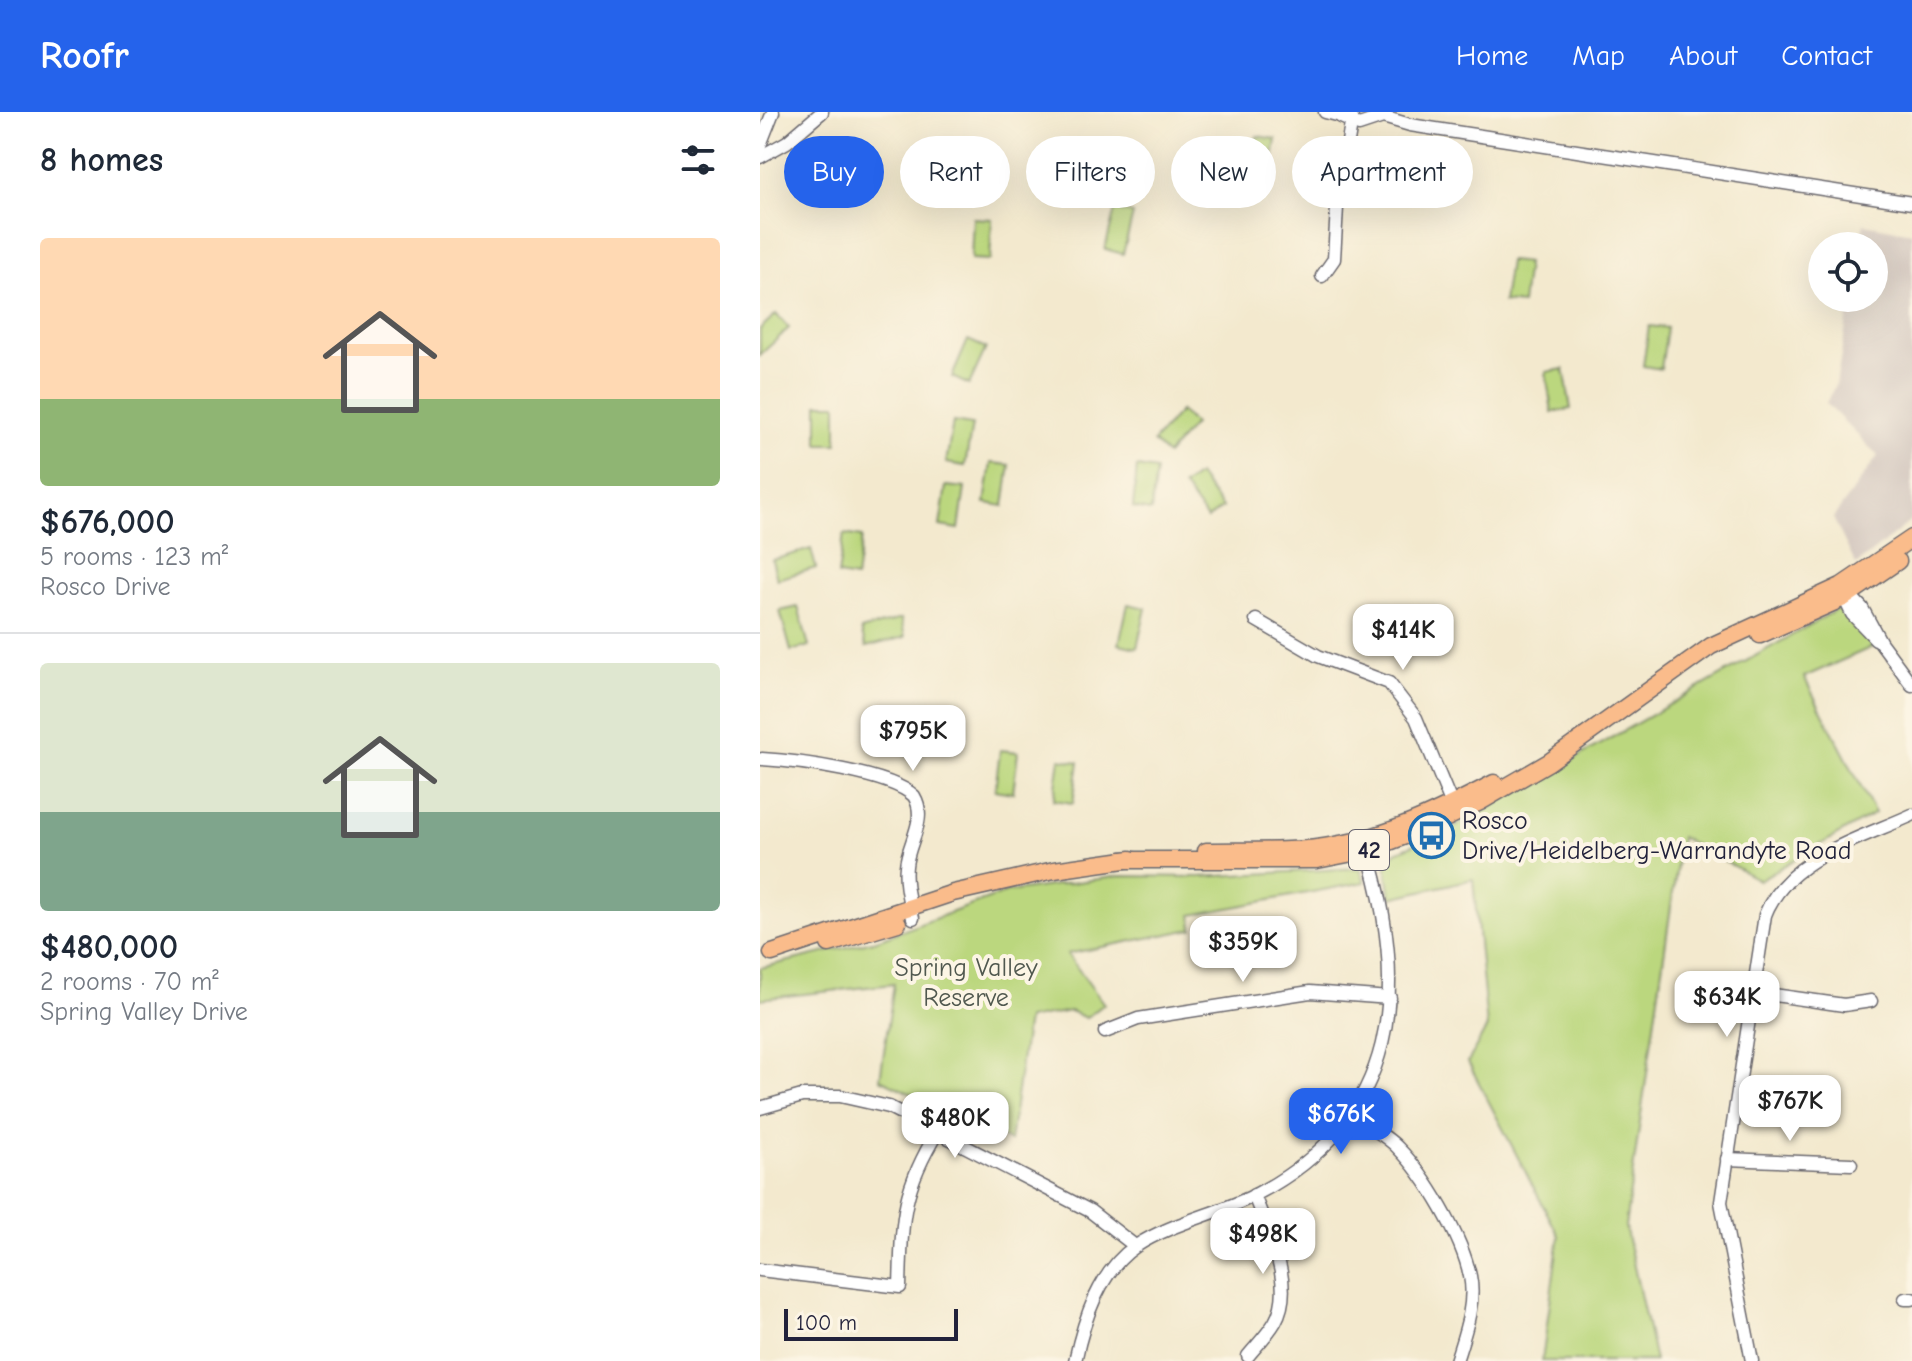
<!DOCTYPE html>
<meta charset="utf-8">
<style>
body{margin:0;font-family:"Comic Neue",sans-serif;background:#f6f6f7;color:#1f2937;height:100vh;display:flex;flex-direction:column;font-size:30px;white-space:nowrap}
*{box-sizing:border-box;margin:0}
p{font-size:26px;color:#747a83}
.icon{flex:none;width:44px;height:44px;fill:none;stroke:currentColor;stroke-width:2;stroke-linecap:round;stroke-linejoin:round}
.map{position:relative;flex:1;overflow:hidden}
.side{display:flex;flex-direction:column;background:#fff;width:760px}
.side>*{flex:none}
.guide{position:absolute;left:24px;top:24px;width:760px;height:72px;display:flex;gap:16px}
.fabs{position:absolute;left:1048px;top:120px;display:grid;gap:16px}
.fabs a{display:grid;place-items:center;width:80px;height:80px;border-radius:50%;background:#fff;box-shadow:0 8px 32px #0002;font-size:40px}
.scale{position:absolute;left:24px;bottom:20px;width:174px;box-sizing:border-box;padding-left:8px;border:4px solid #22223b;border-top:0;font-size:22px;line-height:28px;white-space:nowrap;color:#22223b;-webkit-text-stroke:6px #fcf5e5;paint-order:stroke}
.price{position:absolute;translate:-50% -68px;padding:0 18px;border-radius:16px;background:#fff;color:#222;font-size:26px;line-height:52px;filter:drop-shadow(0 2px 4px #0008)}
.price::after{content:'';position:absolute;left:50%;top:48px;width:24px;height:18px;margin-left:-12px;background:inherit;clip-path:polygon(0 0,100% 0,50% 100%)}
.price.active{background:#2563eb;color:#fff}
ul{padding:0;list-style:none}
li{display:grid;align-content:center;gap:16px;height:424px;padding:0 40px}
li+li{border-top:2px solid #e0e1e3}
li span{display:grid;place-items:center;height:248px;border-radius:8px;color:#555}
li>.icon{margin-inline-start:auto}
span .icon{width:144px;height:144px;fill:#fffc;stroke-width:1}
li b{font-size:34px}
h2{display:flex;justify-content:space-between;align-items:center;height:96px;padding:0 40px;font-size:34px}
.pill{padding:0 28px;border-radius:36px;background:#fff;box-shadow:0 8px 32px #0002;font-size:28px;line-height:72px}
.pill.active{background:#2563eb;color:#fff}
header{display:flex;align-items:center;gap:48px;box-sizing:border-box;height:112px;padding:0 40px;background:#2563eb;color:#fff}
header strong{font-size:38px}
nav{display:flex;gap:44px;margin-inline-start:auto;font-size:28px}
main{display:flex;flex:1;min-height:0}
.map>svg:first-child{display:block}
.industrial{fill:#cec1ba}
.green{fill:#bbd77e;stroke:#6e7c5c;stroke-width:2}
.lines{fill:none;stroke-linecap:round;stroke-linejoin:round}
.minor-casing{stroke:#6b686e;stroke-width:15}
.major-casing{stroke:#6b686e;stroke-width:19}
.minor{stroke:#fff;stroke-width:12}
.major{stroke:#fabc8b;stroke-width:16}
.labels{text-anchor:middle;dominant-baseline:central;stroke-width:8;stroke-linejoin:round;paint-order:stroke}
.shield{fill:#fcf5e5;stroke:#63616e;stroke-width:2}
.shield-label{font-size:24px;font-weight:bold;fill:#22223b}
.poi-label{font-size:26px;fill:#22223b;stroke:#fcf5e5;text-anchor:start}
.park-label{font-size:26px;fill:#50584f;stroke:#fcf5e5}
</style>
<header>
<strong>Roofr</strong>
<nav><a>Home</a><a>Map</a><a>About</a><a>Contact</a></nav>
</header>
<main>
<section class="side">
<h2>8 homes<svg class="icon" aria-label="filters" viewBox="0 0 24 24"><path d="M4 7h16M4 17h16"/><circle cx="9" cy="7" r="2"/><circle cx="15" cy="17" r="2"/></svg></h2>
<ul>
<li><span style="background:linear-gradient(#ffd9b3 65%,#8fb573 0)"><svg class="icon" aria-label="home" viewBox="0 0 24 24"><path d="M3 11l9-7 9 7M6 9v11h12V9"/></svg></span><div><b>$676,000</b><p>5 rooms · 123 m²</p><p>Rosco Drive</p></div></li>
<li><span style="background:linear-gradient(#dfe7d0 60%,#7fa58c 0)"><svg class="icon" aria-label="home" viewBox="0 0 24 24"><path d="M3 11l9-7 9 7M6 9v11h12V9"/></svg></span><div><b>$480,000</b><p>2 rooms · 70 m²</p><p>Spring Valley Drive</p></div></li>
</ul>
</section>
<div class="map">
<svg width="1152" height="1249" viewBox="0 0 1152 1249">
<rect width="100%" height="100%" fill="#fcf5e5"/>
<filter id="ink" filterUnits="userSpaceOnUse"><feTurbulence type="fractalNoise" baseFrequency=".0125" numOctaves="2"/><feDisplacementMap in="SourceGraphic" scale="16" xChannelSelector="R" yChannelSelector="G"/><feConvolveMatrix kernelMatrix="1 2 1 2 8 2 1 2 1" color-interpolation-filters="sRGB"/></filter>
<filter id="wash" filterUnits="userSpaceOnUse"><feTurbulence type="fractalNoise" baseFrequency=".006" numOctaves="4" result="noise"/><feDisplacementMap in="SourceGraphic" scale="32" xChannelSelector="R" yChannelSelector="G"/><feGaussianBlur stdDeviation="1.8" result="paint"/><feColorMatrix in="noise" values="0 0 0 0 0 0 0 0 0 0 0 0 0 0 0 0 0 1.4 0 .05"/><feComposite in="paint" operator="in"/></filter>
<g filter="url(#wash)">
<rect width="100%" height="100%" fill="#f3e9ce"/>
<polygon class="industrial" points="1104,112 1152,121 1152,408 1096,453 1073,406 1118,344 1066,291 1076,272 1091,186 1114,186 1114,134 1100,134"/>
<g class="green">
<polygon points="497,24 516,27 510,68 490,64"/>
<polygon points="642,40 653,56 619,79 608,63"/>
<polygon points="355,98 373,102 363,142 345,137"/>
<polygon points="213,106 232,107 230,148 211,147"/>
<polygon points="749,149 767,151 762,192 743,190"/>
<polygon points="16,202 29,216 0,243 0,217"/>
<polygon points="889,214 907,216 901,257 883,254"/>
<polygon points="208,228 226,236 209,273 192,265"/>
<polygon points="804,257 811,297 792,300 786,260"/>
<rect x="58" y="292" width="19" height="40"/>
<polygon points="420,299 434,312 407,343 393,330"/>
<polygon points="193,310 212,313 205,354 186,351"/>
<polygon points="231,351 250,353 244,394 225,391"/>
<polygon points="377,355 396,358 391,399 373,396"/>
<polygon points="438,363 462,396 447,407 423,374"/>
<polygon points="186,374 205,376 199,417 180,414"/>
<polygon points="84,422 102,425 96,466 78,463"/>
<polygon points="51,437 56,456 17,467 12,448"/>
<polygon points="368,492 386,496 377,536 359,532"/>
<polygon points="38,495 49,534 31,539 20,499"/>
<polygon points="1078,497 1115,534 1044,565 1115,701 999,768 921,725 865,1114 895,1249 782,1249 799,1124 708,950 727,915 713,767 631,786 626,752 636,740 696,714"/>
<polygon points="141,507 145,525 106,535 101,518"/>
<polygon points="240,638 258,640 253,681 235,678"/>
<polygon points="300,647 319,650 313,691 294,688"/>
<polygon points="600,756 605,770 432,803 433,817 307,842 344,892 326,906 310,899 267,907 250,1029 120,967 134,872 0,887 0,856 117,828 247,780 360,764 439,765"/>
</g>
</g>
<g filter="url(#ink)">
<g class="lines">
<defs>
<g id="minor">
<polyline points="565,0 589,6"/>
<polyline points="581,5 599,13 623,5 650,13 1152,91"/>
<polyline points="0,33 13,0"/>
<polyline points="0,45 27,30 62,0"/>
<polyline points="562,164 574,147 577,95 592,6"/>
<polyline points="1085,478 1102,496 1121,531 1152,573"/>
<polyline points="1082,481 1092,502 1116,527"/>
<polyline points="496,508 558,544 629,571 656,606 695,700"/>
<path d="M2,647C36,649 130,661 154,684C168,707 148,730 146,754C144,772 149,788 153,806"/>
<polyline points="993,880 1084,893 1111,889"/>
<polyline points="345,920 378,907 550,880 630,886"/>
<polyline points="0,996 42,984 80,984 129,995 330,1099 375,1134"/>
<path d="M593,1004C607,1014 626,1023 638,1036C666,1064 702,1125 710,1164C716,1192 704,1223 696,1249"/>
<polyline points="967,1047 1091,1052"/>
<path d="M0,1158L140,1175C142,1107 141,1079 178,1019"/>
<polyline points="1145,1187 1152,1187"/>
<path d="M488,1244C497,1233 508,1222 515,1210C537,1172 507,1120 494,1083"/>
<path d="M315,1249C324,1208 339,1159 376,1134C409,1112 457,1102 493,1084C642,1008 650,874 605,730"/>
<path d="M992,1249L961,1090L1005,803C1027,746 1100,727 1152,703"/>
</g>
<g id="major">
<polyline points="1000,523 1084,486 1138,449"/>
<path d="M446,739C489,738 533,741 575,733C631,724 684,697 734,671"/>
<polyline points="361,748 557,748 608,738 666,716 720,690 789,650 951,534 1081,474 1152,426"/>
<polyline points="69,832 138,811"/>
<polyline points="12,841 193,781 294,758 371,747"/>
</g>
</defs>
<use href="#minor" class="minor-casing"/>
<use href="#major" class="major-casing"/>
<use href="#minor" class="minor"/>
<use href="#major" class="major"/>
</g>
</g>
<defs>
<symbol id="bus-ring" viewBox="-11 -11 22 22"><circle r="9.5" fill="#fcf5e5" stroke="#1f6fb2" stroke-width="1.5"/><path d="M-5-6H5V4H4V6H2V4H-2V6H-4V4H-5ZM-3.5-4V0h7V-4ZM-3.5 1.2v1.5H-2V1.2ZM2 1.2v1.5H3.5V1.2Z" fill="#1f6fb2"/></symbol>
</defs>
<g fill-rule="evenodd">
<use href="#bus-ring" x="646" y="698" width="51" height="51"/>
</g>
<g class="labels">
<rect class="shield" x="589" y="718" width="40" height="40" rx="6"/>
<g class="shield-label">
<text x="609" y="738">42</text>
</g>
<g class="poi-label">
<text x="702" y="709">Rosco<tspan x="702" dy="30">Drive/Heidelberg-Warrandyte Road</tspan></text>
</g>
<g class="park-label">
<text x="206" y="856">Spring Valley<tspan x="206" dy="30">Reserve</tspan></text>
</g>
</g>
</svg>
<div class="fabs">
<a><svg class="icon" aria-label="locate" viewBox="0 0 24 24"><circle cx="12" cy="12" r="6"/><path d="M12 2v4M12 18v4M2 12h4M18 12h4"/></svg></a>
</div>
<div class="scale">100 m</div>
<b class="price" style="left:643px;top:560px">$414K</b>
<b class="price" style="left:153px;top:661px">$795K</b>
<b class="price" style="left:483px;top:872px">$359K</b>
<b class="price" style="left:967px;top:927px">$634K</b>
<b class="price" style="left:1030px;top:1031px">$767K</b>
<b class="price active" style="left:581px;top:1044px">$676K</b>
<b class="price" style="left:195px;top:1048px">$480K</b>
<b class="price" style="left:503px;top:1164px">$498K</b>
<div class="guide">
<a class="pill active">Buy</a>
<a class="pill">Rent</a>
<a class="pill">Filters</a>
<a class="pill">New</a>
<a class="pill">Apartment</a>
</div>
</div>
</main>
